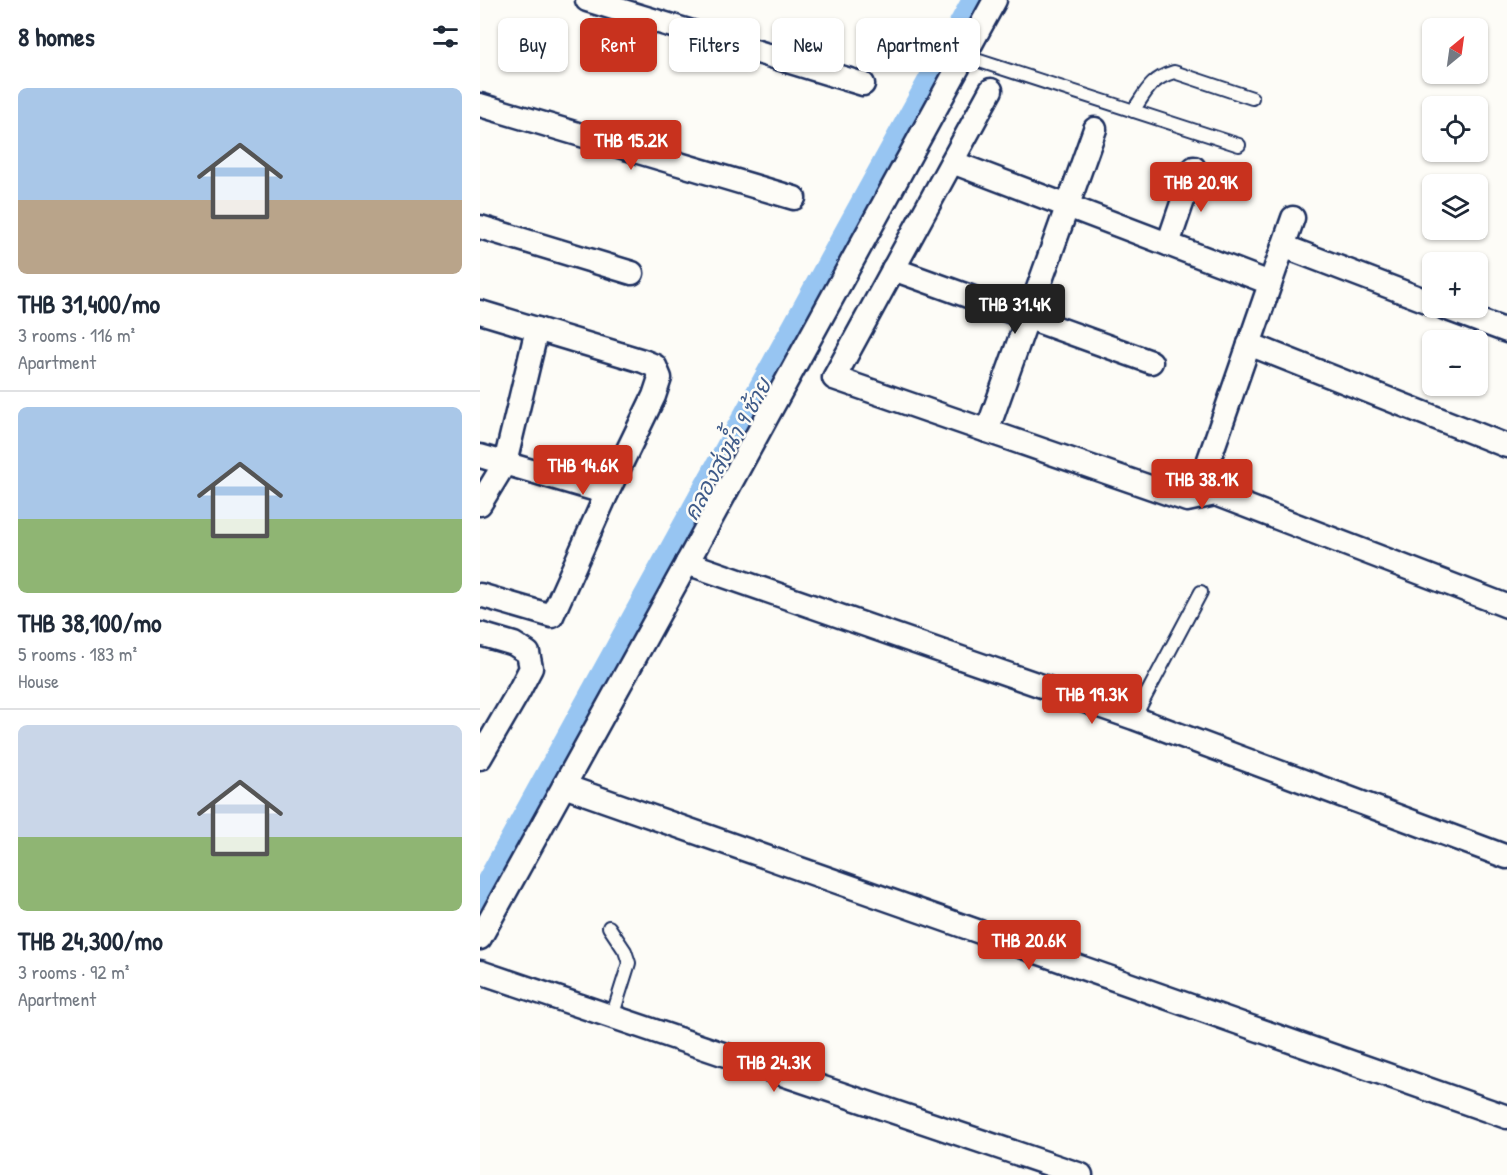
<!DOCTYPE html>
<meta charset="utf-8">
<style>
body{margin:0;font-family:"Patrick Hand","Playpen Sans Thai",sans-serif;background:#f2f2f3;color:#1f2937;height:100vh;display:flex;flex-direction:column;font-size:22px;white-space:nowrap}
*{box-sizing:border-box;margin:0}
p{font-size:20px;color:#747a83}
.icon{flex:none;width:33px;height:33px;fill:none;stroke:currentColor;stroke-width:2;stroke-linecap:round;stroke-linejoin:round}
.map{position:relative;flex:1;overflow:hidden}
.panel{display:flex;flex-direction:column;background:#fff;width:480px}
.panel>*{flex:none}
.guide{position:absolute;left:18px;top:18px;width:570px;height:54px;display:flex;gap:12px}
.needle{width:39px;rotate:29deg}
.fabs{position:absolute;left:942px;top:18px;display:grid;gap:12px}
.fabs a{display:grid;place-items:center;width:66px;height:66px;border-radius:9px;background:#fff;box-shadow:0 2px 4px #0004;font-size:30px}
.price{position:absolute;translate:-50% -51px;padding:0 14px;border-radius:6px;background:#c8321e;color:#fff;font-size:20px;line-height:39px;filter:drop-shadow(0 2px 3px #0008)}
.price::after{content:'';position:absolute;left:50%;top:36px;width:18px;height:14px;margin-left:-9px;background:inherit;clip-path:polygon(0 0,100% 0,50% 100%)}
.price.on{background:#222;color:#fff}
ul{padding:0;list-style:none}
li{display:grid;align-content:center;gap:12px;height:318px;padding:0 18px}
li+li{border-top:2px solid #e0e1e3}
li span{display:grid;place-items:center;height:186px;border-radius:9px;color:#555}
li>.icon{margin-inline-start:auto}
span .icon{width:108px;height:108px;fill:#fffc;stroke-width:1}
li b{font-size:26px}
h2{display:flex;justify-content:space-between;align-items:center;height:72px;padding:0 18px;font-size:26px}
.pill{padding:0 21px;border-radius:9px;background:#fff;box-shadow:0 2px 4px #0004;font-size:21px;line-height:54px}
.pill.on{background:#c8321e;color:#fff}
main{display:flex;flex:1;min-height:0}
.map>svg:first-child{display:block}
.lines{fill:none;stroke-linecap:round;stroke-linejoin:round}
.canal{stroke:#97c5f2;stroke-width:24}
.service-casing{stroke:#1b2f5e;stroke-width:16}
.minor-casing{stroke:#1b2f5e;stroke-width:27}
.service{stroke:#fdfcf7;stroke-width:12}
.minor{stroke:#fdfcf7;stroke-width:22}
.labels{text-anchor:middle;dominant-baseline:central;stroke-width:5;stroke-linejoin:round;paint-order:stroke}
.water-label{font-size:22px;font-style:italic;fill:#405c8a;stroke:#fdfcf7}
</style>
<main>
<section class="panel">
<h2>8 homes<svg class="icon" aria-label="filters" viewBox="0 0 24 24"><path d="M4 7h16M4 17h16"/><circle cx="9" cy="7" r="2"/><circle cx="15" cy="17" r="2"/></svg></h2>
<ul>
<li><span style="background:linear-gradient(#a9c7e8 60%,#b9a48a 0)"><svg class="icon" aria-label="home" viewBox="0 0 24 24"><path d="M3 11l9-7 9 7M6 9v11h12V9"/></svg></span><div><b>THB 31,400/mo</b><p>3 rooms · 116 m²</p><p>Apartment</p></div></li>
<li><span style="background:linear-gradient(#a9c7e8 60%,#8fb573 0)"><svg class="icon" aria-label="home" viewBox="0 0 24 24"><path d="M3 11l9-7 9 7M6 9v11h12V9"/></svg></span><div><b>THB 38,100/mo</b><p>5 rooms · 183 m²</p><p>House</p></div></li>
<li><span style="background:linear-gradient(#c9d6e8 60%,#8fb573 0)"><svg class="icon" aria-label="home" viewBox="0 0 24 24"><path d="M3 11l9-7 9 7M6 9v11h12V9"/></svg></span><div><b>THB 24,300/mo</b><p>3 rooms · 92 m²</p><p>Apartment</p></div></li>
</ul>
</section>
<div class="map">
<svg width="1027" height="1175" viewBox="0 0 1027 1175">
<rect width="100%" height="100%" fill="#fdfcf7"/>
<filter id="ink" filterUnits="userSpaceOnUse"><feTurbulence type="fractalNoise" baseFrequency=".0167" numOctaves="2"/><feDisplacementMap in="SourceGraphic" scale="12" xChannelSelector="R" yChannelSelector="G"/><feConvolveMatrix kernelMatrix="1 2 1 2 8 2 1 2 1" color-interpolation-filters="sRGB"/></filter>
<g filter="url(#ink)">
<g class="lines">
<polyline class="canal" points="0,897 494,0"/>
<defs>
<g id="service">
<polyline points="484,56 759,145"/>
<path d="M653,111C666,92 670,79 694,72L772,98"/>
<polyline points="654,718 721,592"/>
<polyline points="129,927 145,951 149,963 132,1017"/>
</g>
<g id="minor">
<polyline points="107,0 383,84"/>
<polyline points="511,90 354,378 707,500 735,494"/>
<polyline points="0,105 314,198"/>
<polyline points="472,162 790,283"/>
<polyline points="813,218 724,474 726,485 735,494 1027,606"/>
<polyline points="0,227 152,273"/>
<polyline points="688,244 714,168"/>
<polyline points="803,246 952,303"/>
<polyline points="413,269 671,362"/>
<polyline points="965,308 1027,331"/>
<polyline points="0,312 163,361 175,366 180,378 174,396 127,493 72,616 0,595"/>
<polyline points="769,344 1027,446"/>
<polyline points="507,431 615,129"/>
<polyline points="0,456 127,493"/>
<polyline points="0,504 25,463 57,329"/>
<polyline points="207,563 654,718 1027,857"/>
<polyline points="0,634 34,644 48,653 51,668 39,691 0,758"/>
<polyline points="84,786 1027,1117"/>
<polyline points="0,938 207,563 515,0"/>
<polyline points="0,972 601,1175"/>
</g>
</defs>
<use href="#service" class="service-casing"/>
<use href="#minor" class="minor-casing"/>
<use href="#service" class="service"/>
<use href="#minor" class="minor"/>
</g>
</g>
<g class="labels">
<g class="water-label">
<text transform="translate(247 449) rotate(-61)">คลองส่งน้ำ 9 ซ้าย</text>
</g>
</g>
</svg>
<div class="fabs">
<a><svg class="needle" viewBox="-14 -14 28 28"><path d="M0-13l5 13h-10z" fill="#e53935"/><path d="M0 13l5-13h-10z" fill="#747a83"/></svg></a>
<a><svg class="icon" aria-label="locate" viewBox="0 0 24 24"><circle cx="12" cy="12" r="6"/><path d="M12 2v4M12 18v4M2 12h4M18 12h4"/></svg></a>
<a><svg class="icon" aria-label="layers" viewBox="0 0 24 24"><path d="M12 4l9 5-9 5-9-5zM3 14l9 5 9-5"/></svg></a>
<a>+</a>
<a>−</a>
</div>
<b class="price" style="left:151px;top:171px">THB 15.2K</b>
<b class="price" style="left:721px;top:213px">THB 20.9K</b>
<b class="price on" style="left:535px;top:335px">THB 31.4K</b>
<b class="price" style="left:103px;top:496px">THB 14.6K</b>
<b class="price" style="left:722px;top:510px">THB 38.1K</b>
<b class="price" style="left:612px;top:725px">THB 19.3K</b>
<b class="price" style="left:549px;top:971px">THB 20.6K</b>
<b class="price" style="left:294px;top:1093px">THB 24.3K</b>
<div class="guide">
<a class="pill">Buy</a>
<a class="pill on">Rent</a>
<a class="pill">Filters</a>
<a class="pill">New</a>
<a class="pill">Apartment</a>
</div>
</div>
</main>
